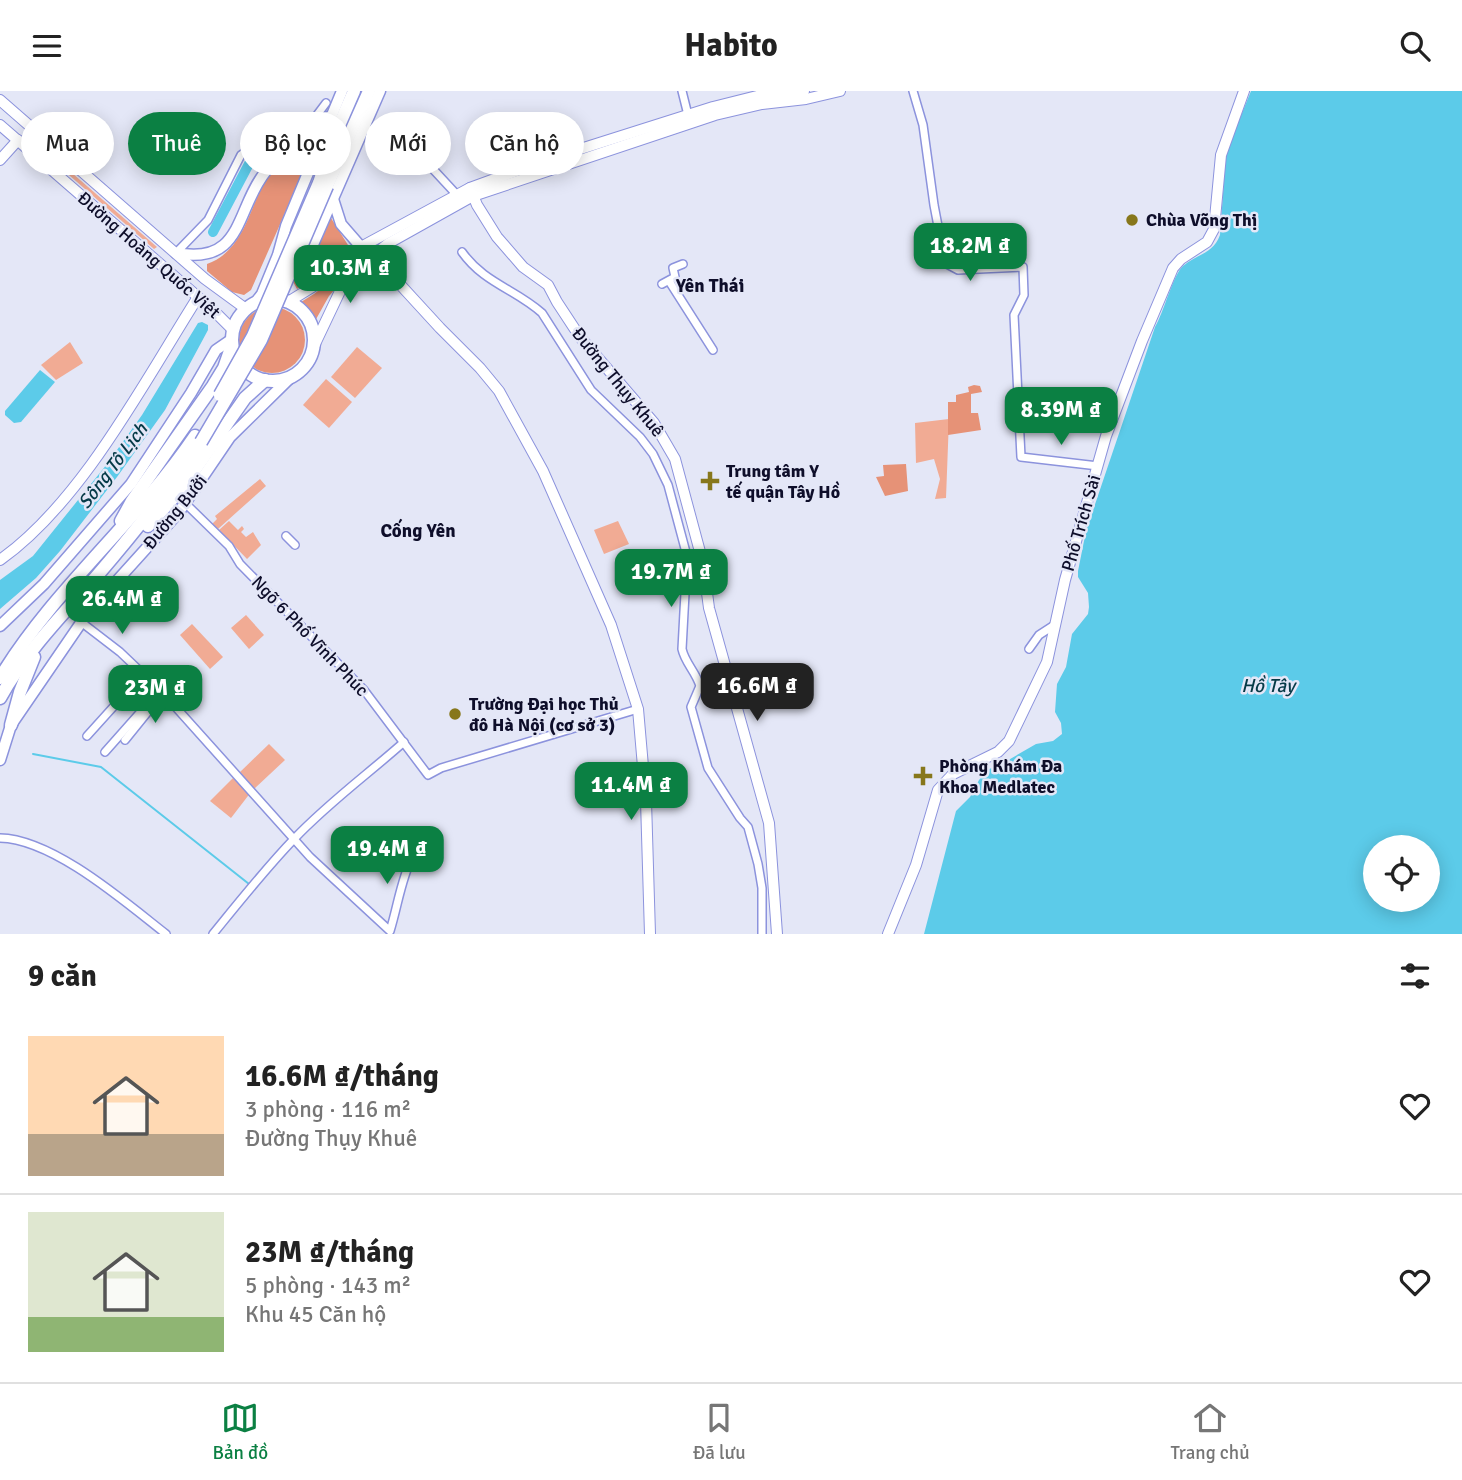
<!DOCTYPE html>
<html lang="vi">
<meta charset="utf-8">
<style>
body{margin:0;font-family:Signika,sans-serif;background:#f6f6f6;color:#222;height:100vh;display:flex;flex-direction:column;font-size:26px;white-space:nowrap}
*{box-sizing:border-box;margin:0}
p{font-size:23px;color:#767676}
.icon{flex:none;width:38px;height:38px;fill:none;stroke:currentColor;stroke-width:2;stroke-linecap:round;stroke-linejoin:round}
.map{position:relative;height:843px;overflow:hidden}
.side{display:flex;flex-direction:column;background:#fff;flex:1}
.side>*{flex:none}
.banner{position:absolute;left:21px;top:21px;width:700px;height:63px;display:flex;gap:14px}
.fabs{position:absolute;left:1363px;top:744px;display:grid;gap:14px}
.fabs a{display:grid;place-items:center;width:77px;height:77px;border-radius:50%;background:#fff;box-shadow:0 4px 18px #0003;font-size:35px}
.price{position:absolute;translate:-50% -60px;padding:0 16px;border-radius:14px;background:#0b8043;color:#fff;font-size:23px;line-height:46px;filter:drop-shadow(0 2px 4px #0008)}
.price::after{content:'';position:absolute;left:50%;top:42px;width:21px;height:16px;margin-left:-10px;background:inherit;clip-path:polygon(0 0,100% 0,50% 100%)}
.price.current{background:#222;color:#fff}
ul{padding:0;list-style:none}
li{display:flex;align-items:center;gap:21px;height:175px;padding:0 28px}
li+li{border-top:2px solid #e0e0e0}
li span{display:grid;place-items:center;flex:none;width:196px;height:140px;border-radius:0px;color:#555}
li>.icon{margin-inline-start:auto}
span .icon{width:84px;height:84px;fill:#fffc;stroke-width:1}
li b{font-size:30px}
h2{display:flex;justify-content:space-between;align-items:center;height:84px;padding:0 28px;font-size:30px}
.pill{padding:0 24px;border-radius:32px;background:#fff;box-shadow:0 4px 18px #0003;font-size:24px;line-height:63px}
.pill.current{background:#0b8043;color:#fff}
header{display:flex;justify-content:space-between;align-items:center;height:91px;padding:0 28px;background:#fff;font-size:32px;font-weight:700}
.tabs{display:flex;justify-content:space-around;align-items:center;height:98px;border-top:2px solid #e0e0e0;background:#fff;font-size:19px;color:#767676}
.tabs a{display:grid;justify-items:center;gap:4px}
.tabs .current{color:#0b8043}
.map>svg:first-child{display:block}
.green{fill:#f1ab94}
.forest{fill:#e69277}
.water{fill:#5ccbe9;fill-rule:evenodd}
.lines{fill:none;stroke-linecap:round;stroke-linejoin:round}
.stream{stroke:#5ccbe9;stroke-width:2}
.river{stroke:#5ccbe9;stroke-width:10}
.street-casing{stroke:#8c93dd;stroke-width:10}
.secondary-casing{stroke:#8c93dd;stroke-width:12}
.primary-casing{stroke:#8c93dd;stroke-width:13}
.highway-casing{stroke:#8c93dd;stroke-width:15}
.street{stroke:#fff;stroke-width:7}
.secondary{stroke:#fff;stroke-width:10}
.primary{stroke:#fff;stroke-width:10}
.highway{stroke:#fff;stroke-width:12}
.highway-bridge-casing{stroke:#8c93dd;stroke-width:15;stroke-linecap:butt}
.highway-bridge{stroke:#fff;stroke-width:12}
.poi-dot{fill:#87771b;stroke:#e4e7f7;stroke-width:2.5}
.labels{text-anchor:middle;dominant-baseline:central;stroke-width:5;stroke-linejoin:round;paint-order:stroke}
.poi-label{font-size:18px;font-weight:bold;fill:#0e0e2a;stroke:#e4e7f7;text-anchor:start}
.street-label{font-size:18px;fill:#0e0e2a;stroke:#e4e7f7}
.neighbourhood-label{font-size:19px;font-weight:bold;fill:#0e0e2a;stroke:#e4e7f7}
.water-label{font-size:19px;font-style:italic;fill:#053a47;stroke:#e4e7f7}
</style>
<header><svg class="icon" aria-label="menu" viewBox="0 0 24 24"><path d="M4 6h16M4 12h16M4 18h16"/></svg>Habito<svg class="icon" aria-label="search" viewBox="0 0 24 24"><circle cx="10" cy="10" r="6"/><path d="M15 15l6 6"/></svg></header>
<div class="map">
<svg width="1462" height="843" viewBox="0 0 1462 843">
<rect width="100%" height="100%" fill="#e4e7f7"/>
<g class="green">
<polygon points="33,48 157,156 154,158 31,51"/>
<polygon points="70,251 83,272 56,289 41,274"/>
<polygon points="357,256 382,277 355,307 331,286"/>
<polygon points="326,288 352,311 329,337 303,314"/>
<polygon points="949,328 946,407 935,408 940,388 934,368 916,372 915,332"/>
<polygon points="260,388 266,395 218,438 211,434 217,428 215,425"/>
<polygon points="229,430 238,439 242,435 244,438 241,441 246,446 253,441 261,454 247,468 219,439"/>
<polygon points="618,430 629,453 604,463 594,439"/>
<polygon points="246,524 264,544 249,558 231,537"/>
<polygon points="192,533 223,566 210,578 180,544"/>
<polygon points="269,653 285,669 254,698 239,682"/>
<polygon points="236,684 251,701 231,727 210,710"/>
</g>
<g class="forest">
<path d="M311,59H313L251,199L244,204L232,201L207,180V173C237,163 247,130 258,104C261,98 264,90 268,84C279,72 298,69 311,59Z"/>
<polygon points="331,127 348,154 345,163 336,171 297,198 291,187 304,184 307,180"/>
<polygon points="340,183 343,189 329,205 315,230 310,219 301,211 314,203"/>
<circle cx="272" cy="249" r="33"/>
<polygon points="974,294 980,295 982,301 971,303 971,322 978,322 981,339 948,344 948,311 956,311 956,304 969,301 968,296"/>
<polygon points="906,373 908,400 885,405 876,386 884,385 883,374"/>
</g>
<g class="water">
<path d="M1251,0H1462V843H924L956,720L970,706L979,689L989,678L998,675L1036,653L1053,650L1062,643L1061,632L1055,621L1057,593L1066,576L1072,543L1088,523L1089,516L1088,502L1078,486V480L1086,440L1155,236C1164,221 1173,184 1183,175C1197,163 1213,163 1220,144L1226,61ZM1376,756H1428V808H1376Z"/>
<polygon points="202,231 208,234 208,239 165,319 117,386 60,460 36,487 0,518 0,489 33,465 107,373 142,324 198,232"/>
<polygon points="40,279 55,291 21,331 14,332 5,324 5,320"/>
</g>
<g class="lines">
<polyline class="stream" points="33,663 101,676 249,793"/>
<polyline class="river" points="213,141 251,69 268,55 296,41"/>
<defs>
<g id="street">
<polyline points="682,0 688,24"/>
<polyline points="913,0 923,34 934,114 945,172 958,179 1023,176 1024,204 1014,224 1021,366 1098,375"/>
<polyline points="314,28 326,12"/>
<polyline points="364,36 431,76 457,104"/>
<path d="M462,161C484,192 515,198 542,222L591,299L640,346L653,363L668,394L687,465L682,558C685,572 696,581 700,595L691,616L708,677L740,727L748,736L758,773L762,797V843"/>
<polyline points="176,162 208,129 241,64 269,43 297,30 332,24"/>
<polyline points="669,190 713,259"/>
<polyline points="662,193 675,186 673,177 683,173"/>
<polyline points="185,412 229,455 240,473 364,599 428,684 441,677 638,618"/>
<polyline points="286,445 295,454"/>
<path d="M81,531L120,561L163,602L310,766L390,840C398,814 401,788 413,764"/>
<polyline points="1029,558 1039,544 1056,533"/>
<polyline points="700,595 731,593"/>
<polyline points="87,645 143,583"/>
<polyline points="125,649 163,602"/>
<polyline points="105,661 160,599"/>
<path d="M0,747C53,748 125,811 166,843"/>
<path d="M213,843C239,811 266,777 294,748C328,712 368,683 404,651"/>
</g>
<g id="secondary">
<polyline points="0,9 205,188 246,218"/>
<polyline points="0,34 213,219 233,239"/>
<polyline points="0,69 18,49"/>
<polyline points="470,97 477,114 497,146 523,176 548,194 557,211 580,246 654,332 675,368 703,472 709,517 769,732 777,843"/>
<polyline points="361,156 373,164 440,237 480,277 499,300 543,380 611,534 638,618 646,710 650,843"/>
<polyline points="288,211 327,187 361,156 470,97 552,67 713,16 757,5 804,0"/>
<polyline points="314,255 342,196 359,176 389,152 473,105 715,24 762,13 806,8 840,0"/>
<path d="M0,469C82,411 144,291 198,206"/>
<polyline points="888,843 916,774 938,699 953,683 998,661 1009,650 1047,571 1065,489 1106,345 1142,250 1173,177 1181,168 1207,151 1214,138 1221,64 1244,0"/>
</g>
<g id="primary">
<polyline points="333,108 341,133 361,156"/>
<path d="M176,162C244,175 235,118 266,80C279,64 305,59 321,45"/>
<polyline points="285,177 295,180 301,175 308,165 380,0"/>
<polyline points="255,212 262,203 278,164 286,135 342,0"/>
<polyline points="0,535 44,493 131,393 191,302 216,259 232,248"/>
<polyline points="0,669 11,634 87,523 179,421 230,346 292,285"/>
</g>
<g id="highway">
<polyline points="319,92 334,46 354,0"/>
<polyline points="327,95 369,0"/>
<circle cx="273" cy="249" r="41"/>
<polyline points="121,430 132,410 213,295 224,277 232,254"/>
<polyline points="148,435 182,397 245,307 265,289"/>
<path d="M0,587C54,498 136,432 195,345"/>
<path d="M0,607C25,562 62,524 96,486C133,443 169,398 201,351"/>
<polyline points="11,634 20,601 34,566"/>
</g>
</defs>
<use href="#street" class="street-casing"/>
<use href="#secondary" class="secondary-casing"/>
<use href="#primary" class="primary-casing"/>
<use href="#highway" class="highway-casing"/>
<use href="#street" class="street"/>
<use href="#secondary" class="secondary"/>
<use href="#primary" class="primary"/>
<use href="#highway" class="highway"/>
<defs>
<g id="highway-bridge">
<polyline points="220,304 253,245 319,92"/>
<polyline points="201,351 261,249 327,95"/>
</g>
</defs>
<use href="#highway-bridge" class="highway-bridge-casing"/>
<use href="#highway-bridge" class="highway-bridge"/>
</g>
<g class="poi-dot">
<circle cx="1132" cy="129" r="7"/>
<path d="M706.5 379.5h7v7h7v7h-7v7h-7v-7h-7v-7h7z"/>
<circle cx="455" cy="623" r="7"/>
<path d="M919.5 674.5h7v7h7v7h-7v7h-7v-7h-7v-7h7z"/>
</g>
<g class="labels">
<g class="poi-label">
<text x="1146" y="129">Chùa Võng Thị</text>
<text x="726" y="380">Trung tâm Y<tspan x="726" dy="21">tế quận Tây Hồ</tspan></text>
<text x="469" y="613">Trường Đại học Thủ<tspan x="469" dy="21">đô Hà Nội (cơ sở 3)</tspan></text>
<text x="939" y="675">Phòng Khám Đa<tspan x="939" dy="21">Khoa Medlatec</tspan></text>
</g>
<g class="street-label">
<text transform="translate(149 164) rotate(41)">Đường Hoàng Quốc Việt</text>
<text transform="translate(618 291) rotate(51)">Đường Thụy Khuê</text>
<text transform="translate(175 421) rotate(-51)">Đường Bưởi</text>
<text transform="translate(1081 432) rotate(-74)">Phố Trích Sài</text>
<text transform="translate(310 545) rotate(46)">Ngõ 6 Phố Vĩnh Phúc</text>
</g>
<g class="neighbourhood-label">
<text x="710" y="195">Yên Thái</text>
<text x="418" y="440">Cống Yên</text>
</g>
<g class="water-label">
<text transform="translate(113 375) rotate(-53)">Sông Tô Lịch</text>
<text x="1268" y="595">Hồ Tây</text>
</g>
</g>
</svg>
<div class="fabs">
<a><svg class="icon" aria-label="locate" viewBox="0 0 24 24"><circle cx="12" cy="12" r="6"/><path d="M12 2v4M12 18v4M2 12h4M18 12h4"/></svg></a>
</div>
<b class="price" style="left:970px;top:192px">18.2M ₫</b>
<b class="price" style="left:350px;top:214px">10.3M ₫</b>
<b class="price" style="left:1061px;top:356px">8.39M ₫</b>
<b class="price" style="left:671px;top:518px">19.7M ₫</b>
<b class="price" style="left:122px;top:545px">26.4M ₫</b>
<b class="price current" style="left:757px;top:632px">16.6M ₫</b>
<b class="price" style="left:155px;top:634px">23M ₫</b>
<b class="price" style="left:631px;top:731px">11.4M ₫</b>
<b class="price" style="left:387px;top:795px">19.4M ₫</b>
<div class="banner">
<a class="pill">Mua</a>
<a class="pill current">Thuê</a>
<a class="pill">Bộ lọc</a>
<a class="pill">Mới</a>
<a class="pill">Căn hộ</a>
</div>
</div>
<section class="side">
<h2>9 căn<svg class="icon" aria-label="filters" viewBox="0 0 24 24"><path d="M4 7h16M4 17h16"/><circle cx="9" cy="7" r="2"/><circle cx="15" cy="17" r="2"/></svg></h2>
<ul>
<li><span style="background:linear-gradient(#ffd9b3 70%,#b9a48a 0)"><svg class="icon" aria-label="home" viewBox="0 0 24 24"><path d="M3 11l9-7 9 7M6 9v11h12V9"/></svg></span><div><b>16.6M ₫/tháng</b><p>3 phòng · 116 m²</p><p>Đường Thụy Khuê</p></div><svg class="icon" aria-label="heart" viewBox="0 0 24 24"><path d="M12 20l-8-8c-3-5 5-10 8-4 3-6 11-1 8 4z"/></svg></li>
<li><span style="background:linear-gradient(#dfe7d0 75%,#8fb573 0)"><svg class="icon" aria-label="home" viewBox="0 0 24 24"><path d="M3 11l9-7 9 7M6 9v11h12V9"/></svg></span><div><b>23M ₫/tháng</b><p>5 phòng · 143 m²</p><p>Khu 45 Căn hộ</p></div><svg class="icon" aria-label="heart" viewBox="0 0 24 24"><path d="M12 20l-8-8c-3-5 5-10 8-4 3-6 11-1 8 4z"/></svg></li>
</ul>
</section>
<nav class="tabs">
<a class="current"><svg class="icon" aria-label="map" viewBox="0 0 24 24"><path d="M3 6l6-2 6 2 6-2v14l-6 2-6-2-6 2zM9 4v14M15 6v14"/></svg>Bản đồ</a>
<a><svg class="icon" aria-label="saved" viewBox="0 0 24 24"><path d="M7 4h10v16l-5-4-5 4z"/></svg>Đã lưu</a>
<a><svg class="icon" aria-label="home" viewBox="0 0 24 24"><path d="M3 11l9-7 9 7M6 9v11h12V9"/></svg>Trang chủ</a>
</nav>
